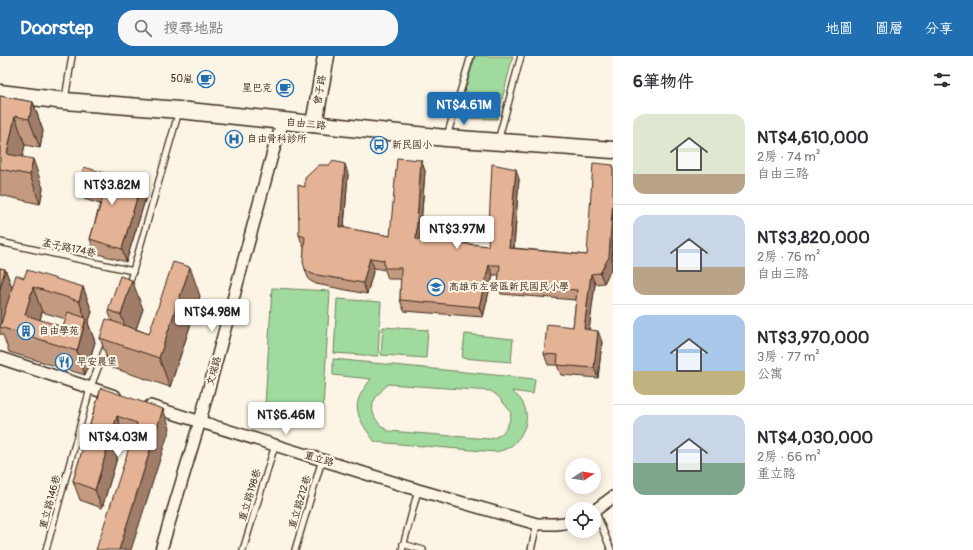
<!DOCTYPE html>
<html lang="zh-TW">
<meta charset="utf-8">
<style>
body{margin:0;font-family:Pangolin,"LXGW WenKai TC",sans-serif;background:#f7f7f7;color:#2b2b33;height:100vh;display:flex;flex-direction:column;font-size:15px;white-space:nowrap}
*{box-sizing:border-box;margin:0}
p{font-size:13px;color:#7c7c81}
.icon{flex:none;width:22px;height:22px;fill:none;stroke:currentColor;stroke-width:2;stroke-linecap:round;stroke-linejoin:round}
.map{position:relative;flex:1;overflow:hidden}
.panel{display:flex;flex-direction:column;background:#fff;width:360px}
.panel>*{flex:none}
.needle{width:26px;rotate:78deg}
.fabs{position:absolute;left:565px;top:402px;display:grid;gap:8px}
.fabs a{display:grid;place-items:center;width:36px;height:36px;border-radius:50%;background:#fff;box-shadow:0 2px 10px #0003;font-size:20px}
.price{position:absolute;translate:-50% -34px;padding:0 9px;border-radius:4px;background:#fff;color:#222;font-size:13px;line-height:26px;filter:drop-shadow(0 1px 2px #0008)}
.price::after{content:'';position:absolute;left:50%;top:24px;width:12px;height:9px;margin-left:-6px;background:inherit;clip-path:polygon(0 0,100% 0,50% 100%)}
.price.selected{background:#1f6fb2;color:#fff}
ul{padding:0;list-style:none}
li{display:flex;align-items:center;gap:12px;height:100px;padding:0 20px}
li+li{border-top:1px solid #e1e1e2}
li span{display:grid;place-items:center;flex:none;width:112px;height:80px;border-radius:12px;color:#555}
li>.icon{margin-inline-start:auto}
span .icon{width:48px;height:48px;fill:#fffc;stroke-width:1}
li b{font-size:17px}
h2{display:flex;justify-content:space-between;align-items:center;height:48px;padding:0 20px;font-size:17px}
header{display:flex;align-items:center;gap:24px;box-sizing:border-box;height:56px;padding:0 20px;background:#1f6fb2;color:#fff}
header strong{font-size:19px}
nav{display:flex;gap:22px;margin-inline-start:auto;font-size:14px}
.search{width:280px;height:36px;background:#f7f7f7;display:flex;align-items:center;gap:10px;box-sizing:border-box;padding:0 14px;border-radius:16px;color:#7c7c81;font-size:15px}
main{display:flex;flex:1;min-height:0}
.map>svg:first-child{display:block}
.green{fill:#a1da9f;stroke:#6e825e;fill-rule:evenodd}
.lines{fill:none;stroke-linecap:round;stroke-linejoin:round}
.lane-casing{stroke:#3b2a1e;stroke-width:8}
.street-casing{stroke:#3b2a1e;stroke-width:14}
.secondary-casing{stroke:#3b2a1e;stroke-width:19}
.lane{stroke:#fcf5e5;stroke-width:5.5}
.street{stroke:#fcf5e5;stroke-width:11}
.secondary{stroke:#fcf5e5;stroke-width:16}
.wall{fill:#c49a81;stroke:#3b2a1e;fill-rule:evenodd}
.shaded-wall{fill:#a07d69;stroke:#3b2a1e}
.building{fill:#e4b396;stroke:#3b2a1e}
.labels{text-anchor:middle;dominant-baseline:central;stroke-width:4;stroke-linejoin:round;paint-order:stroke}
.poi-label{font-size:10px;fill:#3b2a1e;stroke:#fcf5e5;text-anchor:start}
.street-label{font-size:10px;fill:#3b2a1e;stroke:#fcf5e5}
</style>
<header>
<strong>Doorstep</strong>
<div class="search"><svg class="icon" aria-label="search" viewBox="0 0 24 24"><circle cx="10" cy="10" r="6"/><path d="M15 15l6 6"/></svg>搜尋地點</div>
<nav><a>地圖</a><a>圖層</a><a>分享</a></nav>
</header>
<main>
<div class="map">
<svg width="613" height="494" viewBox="0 0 613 494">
<rect width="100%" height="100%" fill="#fcf5e5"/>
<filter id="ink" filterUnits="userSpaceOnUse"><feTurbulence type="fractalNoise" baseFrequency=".025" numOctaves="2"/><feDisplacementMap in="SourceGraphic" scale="8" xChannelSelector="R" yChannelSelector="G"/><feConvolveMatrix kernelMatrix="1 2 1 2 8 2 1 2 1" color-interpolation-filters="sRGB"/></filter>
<g filter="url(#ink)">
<g class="green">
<polygon points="475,0 513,0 497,63 457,62"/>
<polygon points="272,232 330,235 323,353 265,349"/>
<polygon points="337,243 381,246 378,300 334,297"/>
<polygon points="383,271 428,274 426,302 381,299"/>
<polygon points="465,278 513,283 511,306 462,302"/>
<path d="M333,303L535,323L533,338L512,335C515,338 519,341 521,344C532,360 525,379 510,391C506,393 500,395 496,396L375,386C367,375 354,359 358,345C360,337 366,330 371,323L333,319ZM388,328L491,335L498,340L511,356C510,369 504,380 490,383L389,375C377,369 368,355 375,343C378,337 384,333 388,328Z"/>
</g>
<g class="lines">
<defs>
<g id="lane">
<polyline points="65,43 72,0"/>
<polyline points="447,80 471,0"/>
<polyline points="498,85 521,0"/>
<polyline points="0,186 133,215"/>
<polyline points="128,231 133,215 179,55"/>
<polyline points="595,454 611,494"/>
<polyline points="403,488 423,494"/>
<polyline points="46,494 90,333 107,288"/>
<polyline points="243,494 275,389"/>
<polyline points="295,494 322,404"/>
<polyline points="402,494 418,434"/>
<polyline points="531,494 537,468"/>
</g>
<g id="street">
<polyline points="0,302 115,340"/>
<polyline points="150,350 418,434 537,468 556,468 572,466"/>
<polyline points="594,455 613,441"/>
<polyline points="161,494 200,365 273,96 283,65"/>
</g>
<g id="secondary">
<polyline points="0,37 65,45 179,54 446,82 613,94"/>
<polyline points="314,68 326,0"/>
</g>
</defs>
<use href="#lane" class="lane-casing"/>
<use href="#street" class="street-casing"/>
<use href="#secondary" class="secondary-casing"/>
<use href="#lane" class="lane"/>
<use href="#street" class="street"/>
<use href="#secondary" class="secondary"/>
</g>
<g class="wall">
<polygon points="0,40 33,46 43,75 40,92 25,89 22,101 43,132 40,148 0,139"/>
<polygon points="421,104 425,115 420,183 488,190 519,123 514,192 587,199 613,109 613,203 612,211 604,227 595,228 589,274 602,286 598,322 561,319 557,309 548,309 544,298 573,271 576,244 501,238 498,228 499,219 493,219 483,261 404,255 400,244 401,223 388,223 385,214 374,212 367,238 316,228 309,224 305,213 304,190 303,190 299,179 305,131 330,109 348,118 344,172 390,180"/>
<polygon points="141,128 146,141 126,206 95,197 90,183 100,148 84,143 79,129"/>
<path d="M0,212L5,213L12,231L24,222L83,231L92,256L88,267L95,286L85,319L9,296L3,279L0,278ZM42,256L66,263L63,271L40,264Z"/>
<polygon points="200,240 170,331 110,311 100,282 112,265 108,254 143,253 136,273 149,278"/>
<polygon points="101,332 170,372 132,382 124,379 102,452 80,444 73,425"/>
</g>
<g class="shaded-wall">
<polygon points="33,46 43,75 40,92 29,63"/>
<polygon points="15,60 25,89 19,117 7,98"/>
<polygon points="33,103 43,132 40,148 30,119"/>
<polygon points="421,104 425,115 419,193 416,183"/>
<polygon points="345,108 348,118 343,182 340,171"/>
<polygon points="516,113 519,123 513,202 509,192"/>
<polygon points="141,128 146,141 126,206 122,193"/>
<polygon points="613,142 612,211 604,227 600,217"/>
<polygon points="370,202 374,212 367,238 363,227"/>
<polygon points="489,209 493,219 483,261 479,251"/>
<polygon points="190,211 200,240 170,331 159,302"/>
<polygon points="5,213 16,242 3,272 0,264 0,233"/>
<polygon points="591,218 595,228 588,283 584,273"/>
<polygon points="132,224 143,253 131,287 121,259"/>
<polygon points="33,231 42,256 35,282 25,259"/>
<polygon points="83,231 92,256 88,267 95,286 85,319 77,295 86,264 79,245"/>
<polygon points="598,275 602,286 598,322 594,312"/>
<polygon points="163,353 170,372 131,494 119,494"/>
<polygon points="117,360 124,379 102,452 95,434"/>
</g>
<g class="building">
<polygon points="0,40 33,46 29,63 15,60 7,98 33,103 30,119 0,113"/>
<polygon points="397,102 421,104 416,183 488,190 492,108 516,113 509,192 587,199 593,107 613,109 613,142 609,201 600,217 591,218 584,273 598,275 594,312 557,309 558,299 544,298 547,268 573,271 577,234 498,228 500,209 489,209 479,251 400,244 401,212 384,212 384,204 370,202 363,227 312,218 305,213 303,206 305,181 299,179 298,129 305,131 305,122 319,109 330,109 333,105 345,108 340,171 390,180"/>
<polygon points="84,111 141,128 122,193 90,183 104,137 79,129"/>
<polygon points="173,206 190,211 159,302 100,282 106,263 149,278"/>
<polygon points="0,212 5,213 0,233"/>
<polygon points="27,214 83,231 79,245 33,231 25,259 63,271 68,256 86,262 77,295 0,271 16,219 24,222"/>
<polygon points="120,220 132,224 121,259 108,254"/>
<polygon points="101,332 163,353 119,494 96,494 137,367 117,360 95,434 73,425"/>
</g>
</g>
<defs>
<symbol id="cafe-ring" viewBox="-11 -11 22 22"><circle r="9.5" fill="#fcf5e5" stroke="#1f6fb2" stroke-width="1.5"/><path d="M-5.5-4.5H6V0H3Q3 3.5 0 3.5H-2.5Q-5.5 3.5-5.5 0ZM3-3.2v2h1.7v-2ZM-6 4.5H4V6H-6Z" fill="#1f6fb2"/></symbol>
<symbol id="hospital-ring" viewBox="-11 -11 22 22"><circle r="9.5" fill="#fcf5e5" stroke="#1f6fb2" stroke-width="1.5"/><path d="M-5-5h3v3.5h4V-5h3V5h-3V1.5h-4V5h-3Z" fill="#1f6fb2"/></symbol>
<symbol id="bus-ring" viewBox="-11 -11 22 22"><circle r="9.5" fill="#fcf5e5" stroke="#1f6fb2" stroke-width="1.5"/><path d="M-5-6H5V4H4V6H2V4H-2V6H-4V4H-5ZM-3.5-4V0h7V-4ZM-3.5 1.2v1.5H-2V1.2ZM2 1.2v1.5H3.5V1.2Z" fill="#1f6fb2"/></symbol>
<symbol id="school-ring" viewBox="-11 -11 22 22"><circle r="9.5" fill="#fcf5e5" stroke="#1f6fb2" stroke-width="1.5"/><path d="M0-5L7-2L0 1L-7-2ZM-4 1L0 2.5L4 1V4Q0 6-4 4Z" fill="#1f6fb2"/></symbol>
<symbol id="building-ring" viewBox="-11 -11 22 22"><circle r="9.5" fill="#fcf5e5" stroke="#1f6fb2" stroke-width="1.5"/><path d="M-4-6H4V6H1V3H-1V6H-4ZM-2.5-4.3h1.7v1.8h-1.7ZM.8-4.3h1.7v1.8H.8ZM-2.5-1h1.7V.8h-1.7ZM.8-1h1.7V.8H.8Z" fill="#1f6fb2"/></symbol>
<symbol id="restaurant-ring" viewBox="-11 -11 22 22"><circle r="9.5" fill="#fcf5e5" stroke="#1f6fb2" stroke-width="1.5"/><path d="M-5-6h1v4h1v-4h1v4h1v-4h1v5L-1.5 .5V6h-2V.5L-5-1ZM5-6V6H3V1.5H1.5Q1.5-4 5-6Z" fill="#1f6fb2"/></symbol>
</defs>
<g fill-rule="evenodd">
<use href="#cafe-ring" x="196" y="13" width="20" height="20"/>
<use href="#cafe-ring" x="275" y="22" width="20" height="20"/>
<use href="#hospital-ring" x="224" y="73" width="20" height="20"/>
<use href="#bus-ring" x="369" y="79" width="20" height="20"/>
<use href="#school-ring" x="426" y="221" width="20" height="20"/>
<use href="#building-ring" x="16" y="265" width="20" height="20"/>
<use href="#restaurant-ring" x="54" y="296" width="20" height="20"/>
</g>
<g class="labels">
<g class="poi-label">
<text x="193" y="23" text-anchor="end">50嵐</text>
<text x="272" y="32" text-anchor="end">星巴克</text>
<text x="247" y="83">自由骨科診所</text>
<text x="392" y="89">新民國小</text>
<text x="449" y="231">高雄市左營區新民國民小學</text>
<text x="39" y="275">自由學苑</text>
<text x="77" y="306">早安晨堡</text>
</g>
<g class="street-label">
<text transform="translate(320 34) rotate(-80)">曾子路</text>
<text transform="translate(306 68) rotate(6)">自由三路</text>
<text transform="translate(69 192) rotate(12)">孟子路174巷</text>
<text transform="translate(214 315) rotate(-75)">文瑞路</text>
<text transform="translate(319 403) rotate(17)">重立路</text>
<text transform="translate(250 439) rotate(-73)">重立路198巷</text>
<text transform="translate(50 446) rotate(-75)">重立路146巷</text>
<text transform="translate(300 446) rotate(-73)">重立路212巷</text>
</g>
</g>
</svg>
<div class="fabs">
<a><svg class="needle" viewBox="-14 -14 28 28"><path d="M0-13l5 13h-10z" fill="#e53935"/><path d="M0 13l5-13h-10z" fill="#7c7c81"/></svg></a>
<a><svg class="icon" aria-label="locate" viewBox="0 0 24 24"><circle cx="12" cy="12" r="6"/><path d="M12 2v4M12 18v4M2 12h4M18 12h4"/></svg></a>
</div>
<b class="price selected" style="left:464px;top:70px">NT$4.61M</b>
<b class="price" style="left:112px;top:150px">NT$3.82M</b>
<b class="price" style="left:457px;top:194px">NT$3.97M</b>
<b class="price" style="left:212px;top:277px">NT$4.98M</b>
<b class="price" style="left:286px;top:380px">NT$6.46M</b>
<b class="price" style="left:118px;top:402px">NT$4.03M</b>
</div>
<section class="panel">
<h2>6筆物件<svg class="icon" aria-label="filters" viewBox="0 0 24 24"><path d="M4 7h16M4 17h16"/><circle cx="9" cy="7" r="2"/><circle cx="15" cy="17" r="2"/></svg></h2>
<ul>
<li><span style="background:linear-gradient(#dfe7d0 75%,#b9a48a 0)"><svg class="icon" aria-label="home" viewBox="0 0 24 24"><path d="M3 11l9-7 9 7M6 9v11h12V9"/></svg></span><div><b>NT$4,610,000</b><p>2房 · 74 m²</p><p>自由三路</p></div></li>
<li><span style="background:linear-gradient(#c9d6e8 65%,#b9a48a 0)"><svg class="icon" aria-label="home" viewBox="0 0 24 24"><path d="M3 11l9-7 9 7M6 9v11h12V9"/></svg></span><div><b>NT$3,820,000</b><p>2房 · 76 m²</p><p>自由三路</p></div></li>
<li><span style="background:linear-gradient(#a9c7e8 70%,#c2b280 0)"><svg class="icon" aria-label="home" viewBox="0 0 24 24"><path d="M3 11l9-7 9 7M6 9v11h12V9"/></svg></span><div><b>NT$3,970,000</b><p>3房 · 77 m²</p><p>公寓</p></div></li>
<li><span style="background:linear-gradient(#c9d6e8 60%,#7fa58c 0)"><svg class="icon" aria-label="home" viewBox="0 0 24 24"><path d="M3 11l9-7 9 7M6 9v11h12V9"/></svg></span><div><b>NT$4,030,000</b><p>2房 · 66 m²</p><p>重立路</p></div></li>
</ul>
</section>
</main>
